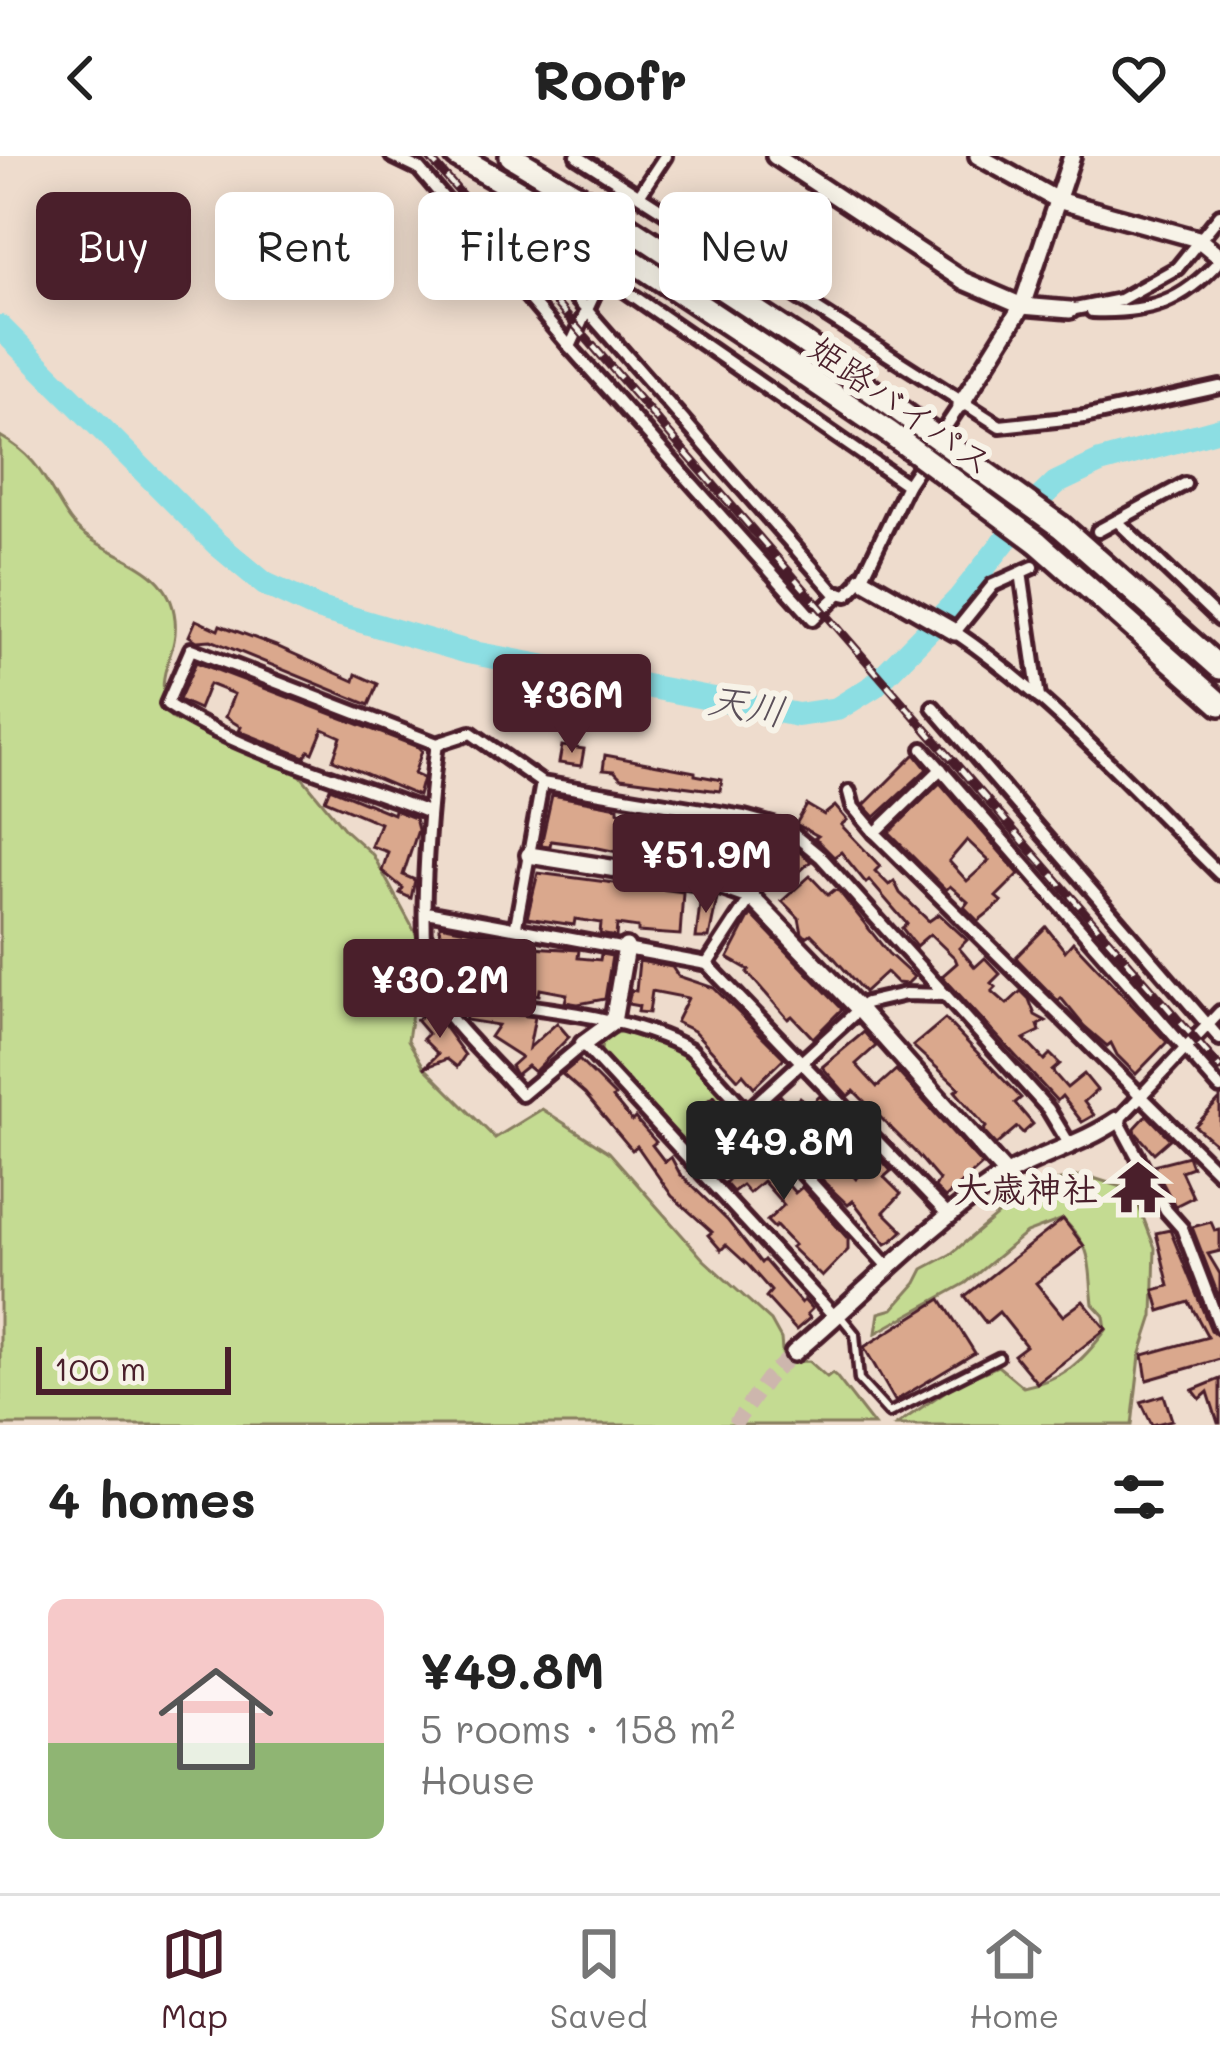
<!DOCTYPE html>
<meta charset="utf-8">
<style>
body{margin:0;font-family:Mali,"Klee One",sans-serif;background:#f2f2f2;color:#222;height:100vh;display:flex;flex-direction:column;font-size:45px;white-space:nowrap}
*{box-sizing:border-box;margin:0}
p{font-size:39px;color:#767676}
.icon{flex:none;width:66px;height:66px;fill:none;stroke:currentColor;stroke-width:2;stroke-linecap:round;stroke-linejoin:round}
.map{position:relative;height:1269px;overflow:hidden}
.sheet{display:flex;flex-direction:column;background:#fff;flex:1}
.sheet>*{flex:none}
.hud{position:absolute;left:36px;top:36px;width:1149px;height:108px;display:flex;gap:24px}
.scale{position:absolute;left:36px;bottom:30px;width:195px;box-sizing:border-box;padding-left:12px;border:6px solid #4a1f2b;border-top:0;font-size:33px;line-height:42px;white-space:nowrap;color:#4a1f2b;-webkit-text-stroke:9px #f7f3e8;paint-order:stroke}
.price{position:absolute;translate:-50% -102px;padding:0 27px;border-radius:12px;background:#4a1f2b;color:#fff;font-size:39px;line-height:78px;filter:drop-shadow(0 3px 6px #0008)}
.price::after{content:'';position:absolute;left:50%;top:72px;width:36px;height:27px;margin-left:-18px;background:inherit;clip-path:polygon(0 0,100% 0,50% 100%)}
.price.on{background:#222;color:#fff}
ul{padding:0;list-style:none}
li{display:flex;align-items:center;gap:36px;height:300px;padding:0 48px}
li+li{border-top:3px solid #e0e0e0}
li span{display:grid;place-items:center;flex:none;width:336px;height:240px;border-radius:18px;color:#555}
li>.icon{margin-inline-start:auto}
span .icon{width:144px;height:144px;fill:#fffc;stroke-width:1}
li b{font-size:51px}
h2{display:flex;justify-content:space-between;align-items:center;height:144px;padding:0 48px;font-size:51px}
.chip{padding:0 42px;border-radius:18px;background:#fff;box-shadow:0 6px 30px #0003;font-size:42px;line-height:108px}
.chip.on{background:#4a1f2b;color:#fff}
header{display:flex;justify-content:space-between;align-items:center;height:156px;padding:0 48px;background:#fff;font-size:54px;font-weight:700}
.tabs{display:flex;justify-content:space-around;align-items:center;height:168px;border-top:3px solid #e0e0e0;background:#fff;font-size:33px;color:#767676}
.tabs a{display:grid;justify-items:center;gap:6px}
.tabs .on{color:#4a1f2b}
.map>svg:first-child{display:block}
.green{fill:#c4db92;stroke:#877d5e;stroke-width:3}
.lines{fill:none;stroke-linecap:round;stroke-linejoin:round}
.river{stroke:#8cdee3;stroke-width:24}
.building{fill:#daa88d;stroke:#4a1f2b;stroke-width:3;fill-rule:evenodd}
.street-tunnel{stroke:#cdb6ad;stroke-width:10;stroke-dasharray:10 5;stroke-linecap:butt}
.secondary-tunnel{stroke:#cdb6ad;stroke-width:15;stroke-dasharray:15 8;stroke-linecap:butt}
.lane-casing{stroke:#4a1f2b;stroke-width:15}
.street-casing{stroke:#4a1f2b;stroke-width:20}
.secondary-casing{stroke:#4a1f2b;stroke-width:24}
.highway-casing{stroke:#4a1f2b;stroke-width:30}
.lane{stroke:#f7f3e8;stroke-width:6}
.street{stroke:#f7f3e8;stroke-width:10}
.secondary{stroke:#f7f3e8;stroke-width:15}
.highway{stroke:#f7f3e8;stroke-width:21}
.rail-casing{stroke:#4a1f2b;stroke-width:9}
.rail{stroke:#f7f3e8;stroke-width:4.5;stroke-dasharray:14;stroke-linecap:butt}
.highway-bridge-casing{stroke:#4a1f2b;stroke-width:30;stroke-linecap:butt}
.highway-bridge{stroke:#f7f3e8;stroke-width:21}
.labels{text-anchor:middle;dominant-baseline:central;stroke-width:12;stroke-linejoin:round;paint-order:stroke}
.street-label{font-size:36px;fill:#4a1f2b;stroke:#f7f3e8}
.poi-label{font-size:36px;font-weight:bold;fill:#4a1f2b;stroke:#f7f3e8;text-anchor:end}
.water-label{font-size:39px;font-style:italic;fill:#5a4f59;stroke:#f7f3e8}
</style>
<header><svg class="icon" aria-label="back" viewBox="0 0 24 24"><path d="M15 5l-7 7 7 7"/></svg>Roofr<svg class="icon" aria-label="heart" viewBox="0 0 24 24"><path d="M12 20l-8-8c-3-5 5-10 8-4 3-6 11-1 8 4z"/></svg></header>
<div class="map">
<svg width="1220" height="1269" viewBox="0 0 1220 1269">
<rect width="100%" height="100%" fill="#eedccd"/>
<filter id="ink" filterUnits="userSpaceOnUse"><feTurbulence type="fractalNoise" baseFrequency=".00833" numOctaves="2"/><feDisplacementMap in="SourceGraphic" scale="24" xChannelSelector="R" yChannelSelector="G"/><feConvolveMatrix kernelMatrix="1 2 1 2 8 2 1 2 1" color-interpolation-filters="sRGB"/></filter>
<g filter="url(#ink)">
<g class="green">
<path d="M0,280C44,305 44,327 70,364C98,403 169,401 175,463C179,504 150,513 171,562L301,620L345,674L373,699L422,789L408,884L424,911L495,982L542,953L609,996L703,1103L771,1165L781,1183L783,1206L809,1205L827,1221L832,1217L836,1220L874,1269H0Z"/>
<path d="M626,873C683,889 696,910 735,951C732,967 707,991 691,993L601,895L602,883Z"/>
<path d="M1084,1019L1122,1031L1138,1048L1155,1092L1153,1160L1140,1200L1132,1269H896L953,1230L998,1210L1023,1231C1064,1223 1081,1207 1106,1174L1104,1160L1093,1148C1088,1106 1095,1095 1063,1063L1026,1077L966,1127L876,1177L879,1157L893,1153L916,1127L923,1113L951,1098L1032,1030Z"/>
</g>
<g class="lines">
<polyline class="river" points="0,171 217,388 265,428 317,452 468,496 798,559 837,553 874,530 959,443 1032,350 1056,327 1100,306 1220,273"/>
</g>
<g class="building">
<polygon points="196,464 218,474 220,469 276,490 354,525 356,518 378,528 369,549 211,484 197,485 189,480"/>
<polygon points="196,506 418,591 422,595 414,618 423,622 418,640 333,604 341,581 323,573 313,597 309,595 305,601 239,575 241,571 225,561 234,538 209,528 199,553 179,544"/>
<polygon points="562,590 584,593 581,610 559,607"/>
<polygon points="915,598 927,613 875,661 864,649"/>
<polygon points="605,599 695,616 695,619 722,624 720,635 621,622 614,615 603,614"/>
<path d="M940,627L1019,718L996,741L1002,746L978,765L964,751L968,746L950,730L946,734L889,677ZM967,684L989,705L967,725L949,705Z"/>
<polygon points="330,632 393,658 394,654 415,662 418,674 403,719 415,724 411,742 400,737 403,732 382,715 388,696 371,690 380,667 325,644"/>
<polygon points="552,639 618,651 618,655 646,660 655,660 656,656 744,671 770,678 768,688 760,689 757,709 746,727 735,722 736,716 684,711 668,704 666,709 636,704 636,700 589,690 551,685 550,690 541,689"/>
<polygon points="807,649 824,659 835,650 847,664 841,669 880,710 875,715 889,729 894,725 900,737 929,765 939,758 967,784 959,792 975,811 985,802 1000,818 991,827 996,831 992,835 1007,848 1021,835 1029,843 1035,859 1046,865 1038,869 1040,875 1024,883 1044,904 1050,898 1060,908 1052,915 1067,932 1084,918 1097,934 1084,946 1094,959 1082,966 1062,940 1057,945 942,820 957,807 955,802 930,778 916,790 902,772 907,768 869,724 866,727 841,696 834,701 815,682 818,680 796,668"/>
<polygon points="792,690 811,705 797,718 782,703"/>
<polygon points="538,717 683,736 680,779 638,776 638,772 617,769 616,781 600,778 601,767 575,763 574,769 527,762"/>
<polygon points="810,720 828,739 834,734 839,735 888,797 914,821 907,828 897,827 886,816 864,836 829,796 811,778 806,781 802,777 799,762 782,745"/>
<polygon points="701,739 717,742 709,782 696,782"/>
<polygon points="751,758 842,853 813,882 792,860 788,863 747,816 749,814 728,802"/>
<polygon points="440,769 502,781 502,785 516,786 516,790 579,794 578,802 600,804 601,798 612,800 605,843 578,848 565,846 567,838 540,833 539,839 527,837 529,829 500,826 498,837 472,833 474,822 453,819 452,825 440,824 443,802 455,803 455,779 440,778"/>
<polygon points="1046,771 1065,795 1073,786 1167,886 1136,918 1117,899 1111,887 1107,890 1084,870 1061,842 1058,845 1018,804 1016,801"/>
<polygon points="639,805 672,811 678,820 714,832 784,902 754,931 743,918 738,923 694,875 676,866 688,842 652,835 649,857 638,856 639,850 628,848 631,834 636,835"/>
<polygon points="464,852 535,861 529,892 557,867 569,881 534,916 527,910 516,919 511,910 521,901 490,881 498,869 466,864"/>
<polygon points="427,856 438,868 441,866 465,899 457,911 447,903 424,912 438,898 423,883 428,878 416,864"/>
<polygon points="945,863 1021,942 1015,947 1033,968 1023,977 1017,971 996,989 983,975 986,971 955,935 959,932 913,890"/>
<polygon points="864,876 876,890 856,908 877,931 896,914 982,1009 945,1042 935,1032 939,1024 916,997 854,935 848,940 822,911"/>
<polygon points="579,904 615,940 613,942 632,965 635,962 656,986 652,989 665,1006 671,1001 680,1018 728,1065 761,1107 764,1104 801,1147 804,1144 812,1153 807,1158 810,1162 796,1174 766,1141 771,1135 749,1110 726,1089 721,1094 708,1079 712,1076 672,1040 637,990 632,994 585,938 562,918"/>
<polygon points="780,939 790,951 800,941 809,950 820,940 831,951 829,956 850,979 832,996 856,1023 880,1002 891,1015 884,1021 901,1038 884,1056 903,1075 893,1084 886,1088 853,1045 848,1049 825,1027 804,995 765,953"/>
<polygon points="714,940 727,956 712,972 700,958 707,953 703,948"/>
<polygon points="1220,943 1220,992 1195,970"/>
<polygon points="1147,959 1170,983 1154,997 1136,977 1135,972"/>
<polygon points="745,973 773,1000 768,1005 795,1037 802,1031 848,1083 848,1094 822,1121 791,1091 794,1089 776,1070 774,1072 767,1065 784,1049 763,1025 749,1037 742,1029 733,1036 725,1027 729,1023 711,1002"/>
<polygon points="1188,1000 1192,1011 1181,1015 1193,1041 1175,1050 1153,1009"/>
<polygon points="1063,1063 1084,1090 1036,1127 1063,1160 1083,1145 1106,1173 1037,1227 1014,1199 1026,1190 999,1156 986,1167 965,1140"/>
<polygon points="1211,1066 1215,1075 1220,1074 1220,1095 1208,1098 1220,1118 1220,1144 1192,1071"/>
<polygon points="1170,1074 1211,1174 1220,1181 1220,1203 1147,1224 1143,1199 1208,1181 1189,1146 1160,1155 1154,1134 1169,1130 1156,1077"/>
<polygon points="941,1143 975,1197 895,1245 864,1191"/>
<polygon points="1220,1223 1220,1267 1218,1267 1208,1236 1200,1243 1193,1234"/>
<polygon points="1164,1239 1172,1264 1152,1269 1141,1246"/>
</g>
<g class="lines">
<g class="street-tunnel">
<polyline points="603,119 640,38"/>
<polyline points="1033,411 1098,375"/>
</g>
<polyline class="secondary-tunnel" points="734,1269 767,1223 794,1197"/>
<defs>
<polyline id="lane" points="842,1162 855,1178 859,1224 889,1257 999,1201"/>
<g id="street">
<polyline points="392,0 419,13 570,191 813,463 840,437"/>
<polyline points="577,0 1000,270 1084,261 1220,231"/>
<polyline points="640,38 665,0"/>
<polyline points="500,62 504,60 834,436 847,439 862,423 907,329 961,248"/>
<polyline points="533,93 542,82 603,119 907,329"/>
<polyline points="1070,154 1120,144 1177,112 1220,59"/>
<path d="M1092,155C1149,157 1182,147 1220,104"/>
<polyline points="570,191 603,119"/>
<polyline points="1117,365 1220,464"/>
<polyline points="1098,375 1185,328"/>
<path d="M1033,411L993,429L955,476C1054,543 1135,635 1220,718"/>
<polyline points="1021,416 1039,542"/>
<polyline points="933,551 1220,883"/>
<path d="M437,588C430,635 414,803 435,840C451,868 499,913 522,939L583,888L836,1162"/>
<polyline points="923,593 1220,932"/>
<polyline points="849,636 853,651 875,677 1220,1018"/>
<path d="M427,656C347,624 238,595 167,548L191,493L437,588L471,577L542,627L744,661L787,673L821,701L1048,953L1071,991"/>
<polyline points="875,677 941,613"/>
<polyline points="426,756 707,808 949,1060"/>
<polyline points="516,770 542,627"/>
<polyline points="707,808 751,741 787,673"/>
<path d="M433,838C512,850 622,855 691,894L890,1113"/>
<polyline points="1220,856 1118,964 1166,1054 1182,1072 1220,1171"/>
<polyline points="692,1006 866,847 905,838 944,839"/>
</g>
<g id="secondary">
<polyline points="775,0 964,125 1022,150 1070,154"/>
<polyline points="978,0 1057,44 1198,83 1220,101"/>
<polyline points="479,76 500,62"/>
<polyline points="961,248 1022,150 1072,0"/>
<polyline points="862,423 955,476"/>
<polyline points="529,699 717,729 751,741 859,853 1006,1018"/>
<polyline points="583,888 613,866 626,791"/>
<path d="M794,1197C860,1142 921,1075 993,1027C1032,1000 1078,991 1118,964"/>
</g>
<g id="highway">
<polyline points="457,0 597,81 787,207"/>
<polyline points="511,0 611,60 802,185"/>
<polyline points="1061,371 1220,512"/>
<polyline points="1037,386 1220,548"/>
</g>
</defs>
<use href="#lane" class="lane-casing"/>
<use href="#street" class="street-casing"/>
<use href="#secondary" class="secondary-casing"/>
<use href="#highway" class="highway-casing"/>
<use href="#lane" class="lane"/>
<use href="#street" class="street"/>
<use href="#secondary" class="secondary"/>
<use href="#highway" class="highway"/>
<defs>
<polyline id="rail" points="428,0 1220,912"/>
</defs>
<use href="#rail" class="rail-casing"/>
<use href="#rail" class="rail"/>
<defs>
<g id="highway-bridge">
<polyline points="802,185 1061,371"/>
<polyline points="787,207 890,277 1037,386"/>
</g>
</defs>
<use href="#highway-bridge" class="highway-bridge-casing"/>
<use href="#highway-bridge" class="highway-bridge"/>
</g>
</g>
<defs>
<symbol id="temple-bare" viewBox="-9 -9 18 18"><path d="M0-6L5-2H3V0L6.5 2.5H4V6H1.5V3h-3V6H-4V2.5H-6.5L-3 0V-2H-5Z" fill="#4a1f2b" stroke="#f7f3e8" stroke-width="2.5" paint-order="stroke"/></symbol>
</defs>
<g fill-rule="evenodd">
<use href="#temple-bare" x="1100" y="993" width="76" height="76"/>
</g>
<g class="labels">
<g class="street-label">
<text transform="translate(902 248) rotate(35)">姫路バイパス</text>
</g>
<g class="poi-label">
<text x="1098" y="1031">大歳神社</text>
</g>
<g class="water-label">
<text transform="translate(747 548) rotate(10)">天川</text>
</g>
</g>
</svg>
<div class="scale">100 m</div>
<b class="price" style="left:572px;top:600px">¥36M</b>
<b class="price" style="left:706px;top:760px">¥51.9M</b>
<b class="price" style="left:440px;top:885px">¥30.2M</b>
<b class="price on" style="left:784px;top:1047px">¥49.8M</b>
<div class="hud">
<a class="chip on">Buy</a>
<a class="chip">Rent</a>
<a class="chip">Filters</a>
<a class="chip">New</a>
</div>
</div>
<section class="sheet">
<h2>4 homes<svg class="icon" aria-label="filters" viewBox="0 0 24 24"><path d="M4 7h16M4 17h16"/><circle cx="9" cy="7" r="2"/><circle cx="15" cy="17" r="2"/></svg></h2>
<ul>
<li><span style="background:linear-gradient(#f6c9c9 60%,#8fb573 0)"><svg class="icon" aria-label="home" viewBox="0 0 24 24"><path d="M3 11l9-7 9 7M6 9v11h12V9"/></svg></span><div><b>¥49.8M</b><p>5 rooms · 158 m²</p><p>House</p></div></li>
</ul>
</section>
<nav class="tabs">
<a class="on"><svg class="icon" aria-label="map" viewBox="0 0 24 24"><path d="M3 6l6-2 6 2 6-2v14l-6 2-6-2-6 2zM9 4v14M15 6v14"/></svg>Map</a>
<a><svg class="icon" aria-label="saved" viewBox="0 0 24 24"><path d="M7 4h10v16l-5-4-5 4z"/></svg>Saved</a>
<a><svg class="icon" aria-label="home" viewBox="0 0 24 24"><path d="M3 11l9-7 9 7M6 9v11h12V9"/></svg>Home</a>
</nav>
